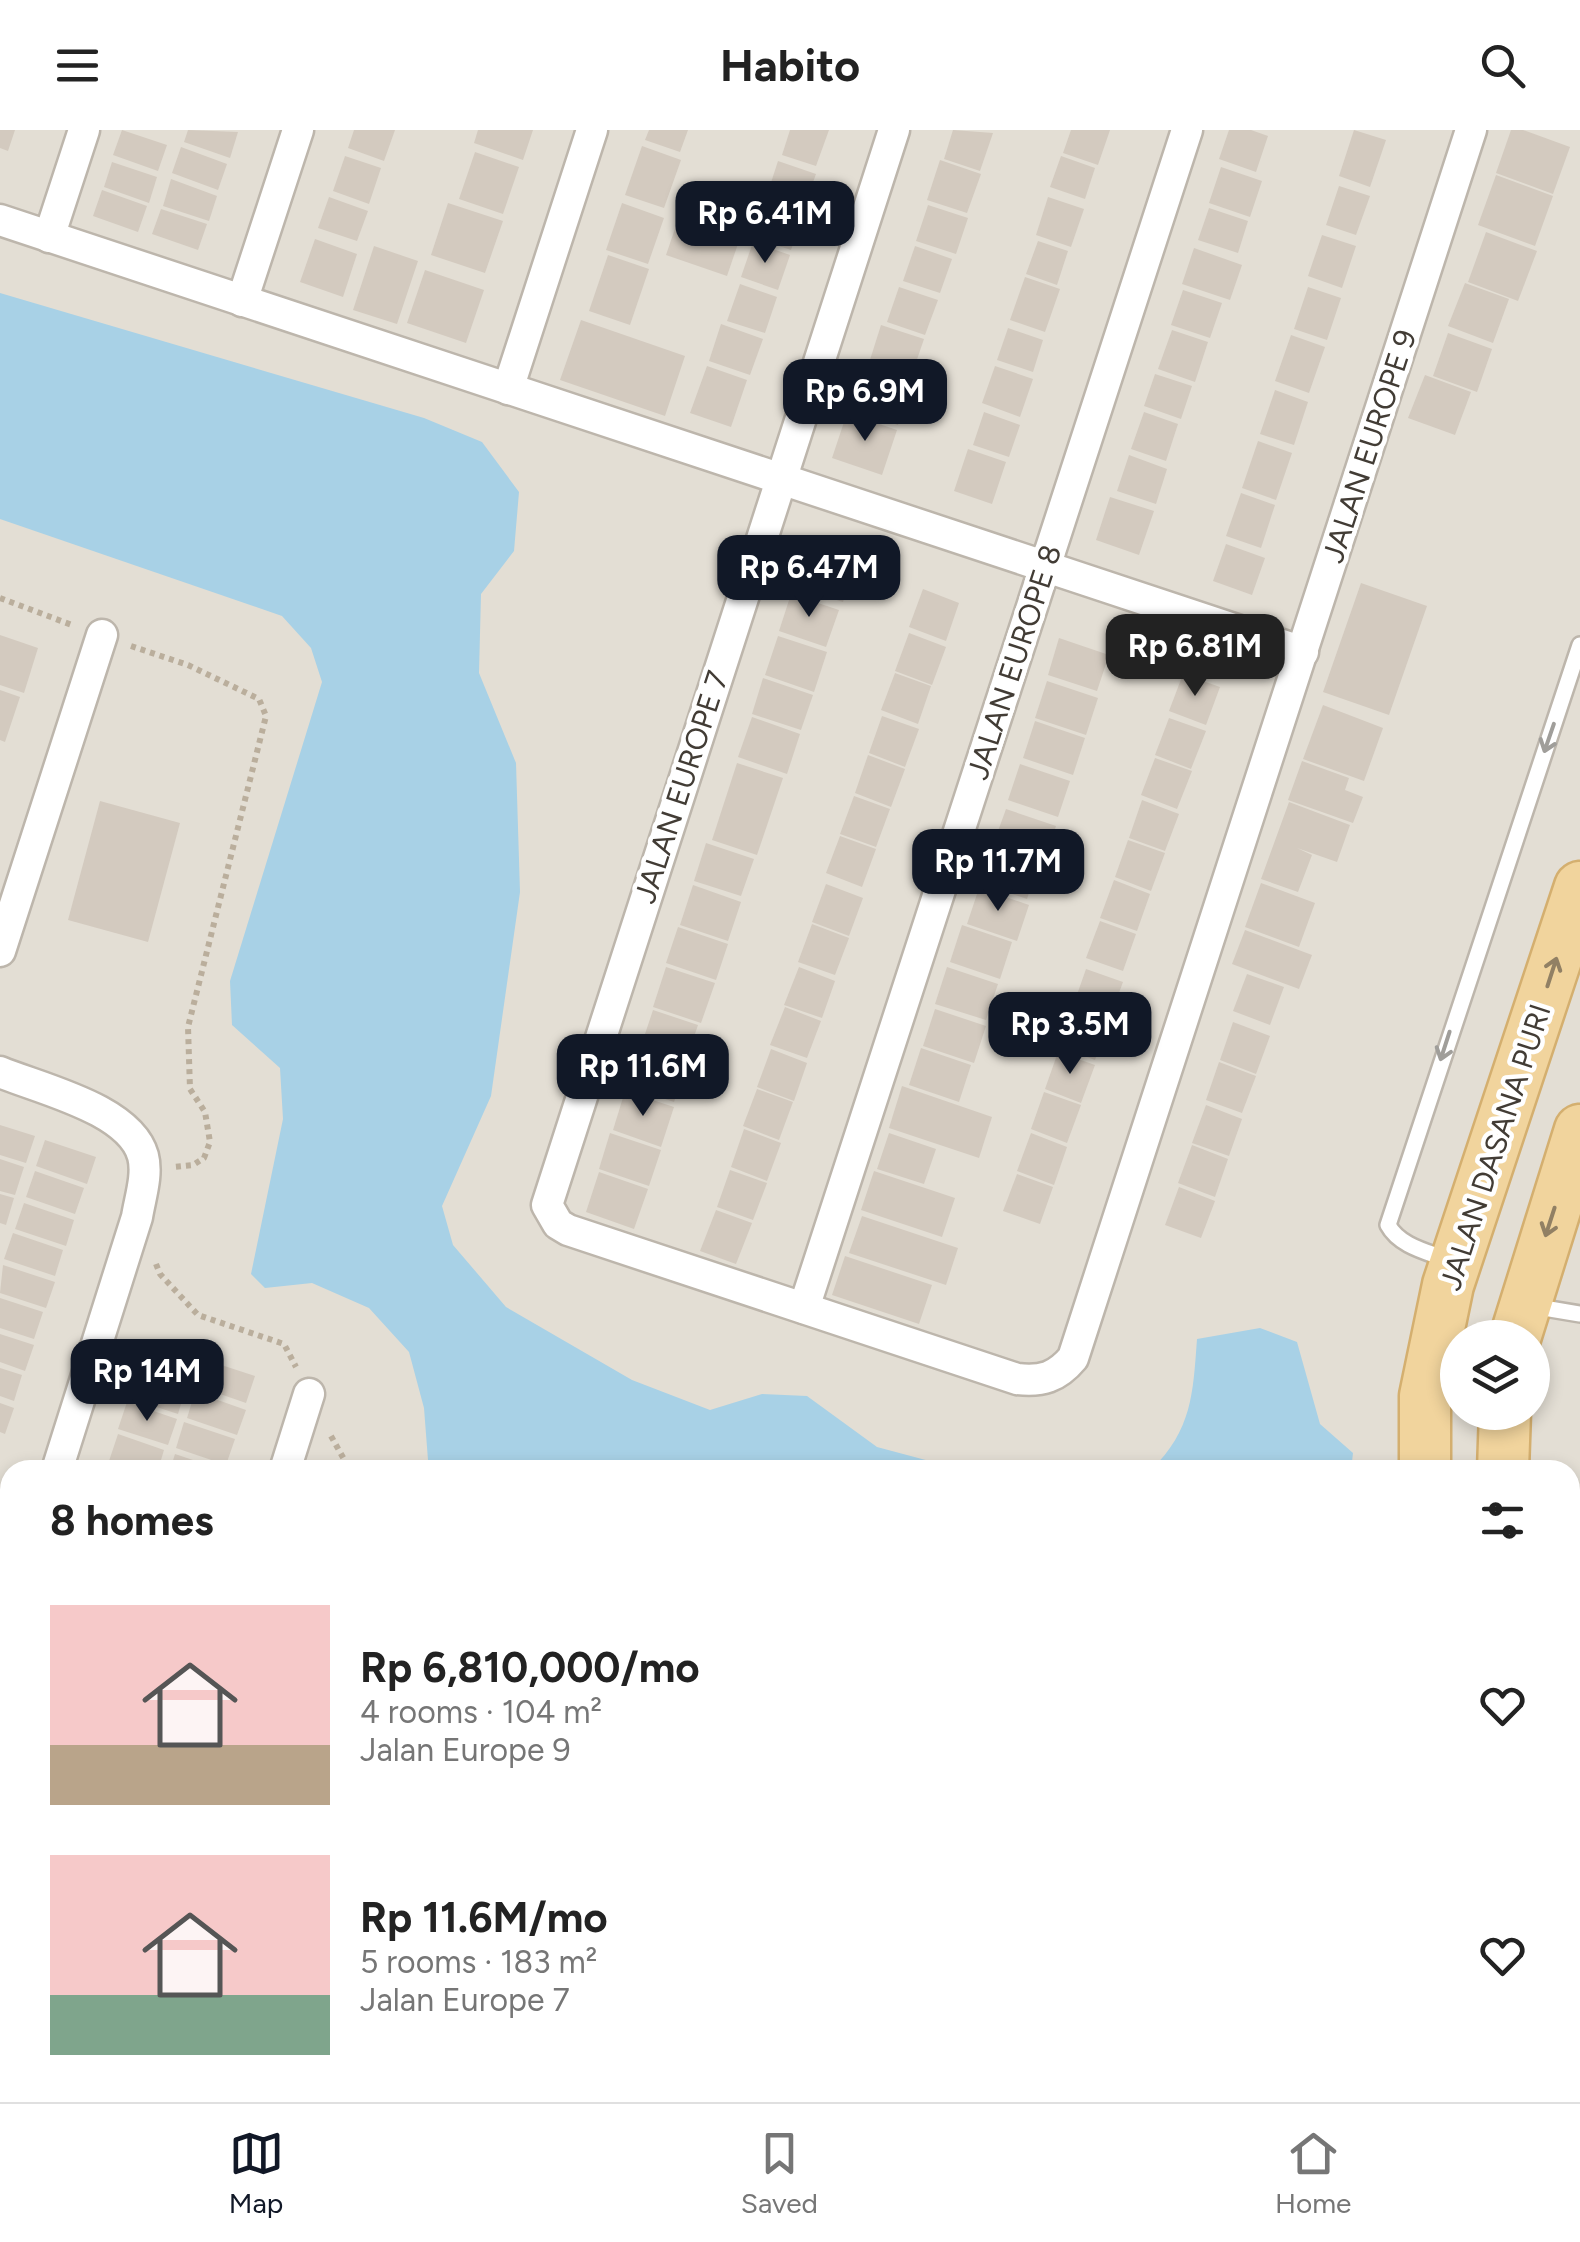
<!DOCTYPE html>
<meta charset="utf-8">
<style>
body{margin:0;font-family:Figtree,sans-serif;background:#f2f2f2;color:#222;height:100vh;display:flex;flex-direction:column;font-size:38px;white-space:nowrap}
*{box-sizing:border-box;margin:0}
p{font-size:32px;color:#767676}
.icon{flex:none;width:55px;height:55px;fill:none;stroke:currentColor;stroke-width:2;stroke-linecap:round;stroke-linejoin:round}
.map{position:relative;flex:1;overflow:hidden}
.details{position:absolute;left:0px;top:1330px;width:1580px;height:642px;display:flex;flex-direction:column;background:#fff;border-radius:30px 30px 0 0;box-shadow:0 5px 15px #0003}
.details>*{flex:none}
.fabs{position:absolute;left:1440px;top:1190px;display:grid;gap:20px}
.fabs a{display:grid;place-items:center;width:110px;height:110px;border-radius:50%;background:#fff;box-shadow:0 5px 15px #0003;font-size:50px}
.price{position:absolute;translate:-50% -85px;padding:0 22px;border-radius:20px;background:#111827;color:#fff;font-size:32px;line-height:65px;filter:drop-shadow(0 2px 5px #0008)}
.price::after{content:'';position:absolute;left:50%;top:60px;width:30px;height:22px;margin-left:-15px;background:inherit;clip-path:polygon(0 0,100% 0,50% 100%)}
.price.on{background:#222;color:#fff}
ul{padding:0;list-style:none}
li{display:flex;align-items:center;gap:30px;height:250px;padding:0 50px}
li span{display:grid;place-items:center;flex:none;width:280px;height:200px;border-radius:0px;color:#555}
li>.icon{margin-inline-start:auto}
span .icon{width:120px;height:120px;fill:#fffc;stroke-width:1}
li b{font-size:42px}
h2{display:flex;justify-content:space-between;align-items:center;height:120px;padding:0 50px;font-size:42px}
header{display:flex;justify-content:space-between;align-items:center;height:130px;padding:0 50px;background:#fff;font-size:45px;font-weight:700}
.menu{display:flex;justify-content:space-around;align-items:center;height:140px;border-top:2px solid #e0e0e0;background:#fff;font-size:28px;color:#767676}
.menu a{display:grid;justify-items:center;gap:5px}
.menu .on{color:#111827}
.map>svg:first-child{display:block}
.residential{fill:#e3ded4;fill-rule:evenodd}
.water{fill:#a8d1e6}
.building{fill:#d3cabf}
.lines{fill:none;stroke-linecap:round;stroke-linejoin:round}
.service-casing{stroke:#bdb6ac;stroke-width:20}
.minor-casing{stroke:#bdb6ac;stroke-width:35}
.primary-casing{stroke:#d4af6f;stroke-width:55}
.path{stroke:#baae9c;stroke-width:6;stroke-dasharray:5 5;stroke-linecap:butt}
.service{stroke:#fff;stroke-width:15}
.minor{stroke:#fff;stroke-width:30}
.primary{stroke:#f1d49d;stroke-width:50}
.oneway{stroke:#a09e9a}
.oneway2{stroke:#918064}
.labels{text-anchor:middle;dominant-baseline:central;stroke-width:9;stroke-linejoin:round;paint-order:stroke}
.street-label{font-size:30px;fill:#423c35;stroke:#fff}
</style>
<header><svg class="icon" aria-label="menu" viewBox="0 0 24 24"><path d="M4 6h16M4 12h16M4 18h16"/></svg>Habito<svg class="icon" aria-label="search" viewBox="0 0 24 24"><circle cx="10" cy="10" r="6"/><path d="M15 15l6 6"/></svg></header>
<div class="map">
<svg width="1580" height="1972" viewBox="0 0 1580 1972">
<rect width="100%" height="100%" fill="#f0ece5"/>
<path class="residential" d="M0,0H1580V1972H0ZM1458,1208H1532V1282H1458ZM10,1340H1570V1962H10Z"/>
<g class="water">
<polygon points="0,163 424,288 482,312 519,362 514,421 481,464 479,543 516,633 520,762 491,966 442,1076 453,1115 506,1177 632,1250 710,1280 762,1264 807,1266 877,1317 963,1340 460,1340 428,1330 424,1278 409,1222 369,1178 312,1153 265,1158 251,1144 283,989 280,938 232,895 230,851 322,552 311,518 282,486 0,389"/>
<path d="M1260,1198L1297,1212L1320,1294L1353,1323L1351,1340H1151C1192,1300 1193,1264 1197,1209Z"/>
</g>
<g class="building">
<polygon points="0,0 15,0 8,21 0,18"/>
<polygon points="122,0 167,15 158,41 113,25"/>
<polygon points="188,0 238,2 230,28 184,12"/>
<polygon points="354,0 395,0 384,31 348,18"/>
<polygon points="478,0 533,0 523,30 474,13"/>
<polygon points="649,0 688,0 680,22 645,10"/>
<polygon points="790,0 829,0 816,36 782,25"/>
<polygon points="953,0 993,3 980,41 944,29"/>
<polygon points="1071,0 1110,0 1098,35 1063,23"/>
<polygon points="1229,0 1251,0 1268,6 1256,42 1219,29"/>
<polygon points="1354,0 1386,10 1370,57 1339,46"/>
<polygon points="1511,0 1523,0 1570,17 1553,64 1496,43"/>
<polygon points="642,16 681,30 664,78 625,65"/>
<polygon points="181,17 227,34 218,60 172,43"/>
<polygon points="475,22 519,37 503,84 459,69"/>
<polygon points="345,26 381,38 369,74 333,61"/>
<polygon points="1061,26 1095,38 1085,69 1050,57"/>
<polygon points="940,30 981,44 967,83 927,70"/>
<polygon points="778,31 816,44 803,80 766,68"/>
<polygon points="112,32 157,47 149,73 104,57"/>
<polygon points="1221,37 1262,51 1250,87 1209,73"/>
<polygon points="1496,45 1553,66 1535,116 1478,95"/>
<polygon points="171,49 217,66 209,91 163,76"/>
<polygon points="1339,56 1370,66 1356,105 1326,95"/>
<polygon points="102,60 147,76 138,102 93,86"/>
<polygon points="329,67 368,81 357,111 318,98"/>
<polygon points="1048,67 1084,79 1071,117 1036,105"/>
<polygon points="766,72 803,85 791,120 754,108"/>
<polygon points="448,73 503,91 485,143 431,125"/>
<polygon points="622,73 664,88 648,134 606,120"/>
<polygon points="928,75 968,88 956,124 916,111"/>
<polygon points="1209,78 1248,91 1238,123 1198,110"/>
<polygon points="161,79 207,94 198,120 152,104"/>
<polygon points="680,84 741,105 727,146 666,125"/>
<polygon points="1486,102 1537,121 1518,171 1468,152"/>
<polygon points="1322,105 1356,116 1342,158 1308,146"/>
<polygon points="315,109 357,124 343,167 300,152"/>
<polygon points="1038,111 1068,121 1057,155 1026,144"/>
<polygon points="753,112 790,125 778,160 741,147"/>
<polygon points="374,116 418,131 397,194 353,180"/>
<polygon points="915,116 952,129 940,163 903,151"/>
<polygon points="1194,118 1242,135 1230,170 1182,154"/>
<polygon points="608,125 649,139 630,195 589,181"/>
<polygon points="425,140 484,160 466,213 407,193"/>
<polygon points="1025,147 1060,159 1045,202 1010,190"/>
<polygon points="1465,153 1509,169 1493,213 1448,196"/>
<polygon points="740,154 777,167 765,203 727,191"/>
<polygon points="899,157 938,170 925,205 887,192"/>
<polygon points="1308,157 1341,168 1327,210 1294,199"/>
<polygon points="1183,160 1222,173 1210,208 1171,195"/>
<polygon points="581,190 685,226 665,286 560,250"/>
<polygon points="721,194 763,209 750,245 709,231"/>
<polygon points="881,195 924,209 911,247 869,233"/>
<polygon points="1008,198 1043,210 1033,242 997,230"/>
<polygon points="1172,200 1208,212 1195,252 1158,239"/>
<polygon points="1448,203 1492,219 1477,262 1433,246"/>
<polygon points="1291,205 1325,217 1309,263 1275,251"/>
<polygon points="707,236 747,250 731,297 690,283"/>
<polygon points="995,236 1033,249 1020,287 982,273"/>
<polygon points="870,241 911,255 898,295 856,281"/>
<polygon points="1155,244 1192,256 1181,289 1144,276"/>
<polygon points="1425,245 1471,262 1455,305 1408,288"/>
<polygon points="1275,260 1308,272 1294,315 1260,304"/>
<polygon points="984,282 1020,295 1009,327 973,315"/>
<polygon points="1144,282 1178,294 1166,331 1131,319"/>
<polygon points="847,283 897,300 882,345 832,328"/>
<polygon points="1258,311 1292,323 1276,370 1242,358"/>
<polygon points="968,319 1006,332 992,374 954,361"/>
<polygon points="1129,325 1167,339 1156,374 1117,361"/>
<polygon points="1241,363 1275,375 1261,418 1226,406"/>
<polygon points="1110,367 1154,381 1139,425 1096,410"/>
<polygon points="1226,414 1265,428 1252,465 1213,451"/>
<polygon points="808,419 855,435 843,472 796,457"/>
<polygon points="1361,453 1427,476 1389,585 1323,562"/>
<polygon points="923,459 959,473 946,511 909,497"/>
<polygon points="791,464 839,480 826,517 779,501"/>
<polygon points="909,503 946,517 932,555 895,541"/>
<polygon points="0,505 38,518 24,563 0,555"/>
<polygon points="778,506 827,522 814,562 765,545"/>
<polygon points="1059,508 1109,525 1097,561 1048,545"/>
<polygon points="895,543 931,556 918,594 881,580"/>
<polygon points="1183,544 1220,557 1206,595 1169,581"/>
<polygon points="763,548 813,565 801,600 752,584"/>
<polygon points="1047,551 1098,568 1086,605 1035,588"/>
<polygon points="0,560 20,567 5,612 0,610"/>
<polygon points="1323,575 1383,598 1364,651 1303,629"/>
<polygon points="882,586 919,599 905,637 869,623"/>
<polygon points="752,587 800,604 787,644 738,627"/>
<polygon points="1169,588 1206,601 1191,639 1155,625"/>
<polygon points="1035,591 1085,608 1073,645 1023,628"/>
<polygon points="868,625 905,639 891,677 855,663"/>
<polygon points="1155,628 1192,641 1177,679 1141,665"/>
<polygon points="1302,631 1349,648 1345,660 1363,667 1353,693 1288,670"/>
<polygon points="737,633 783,648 757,725 712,710"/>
<polygon points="1020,634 1070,651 1058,687 1008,670"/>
<polygon points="854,666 890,679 876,717 840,704"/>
<polygon points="1142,670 1179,684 1165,721 1129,708"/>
<polygon points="100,671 180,693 148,812 68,790"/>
<polygon points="1289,672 1350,695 1337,732 1297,718 1312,725 1298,762 1261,749"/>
<polygon points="1006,679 1056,696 1044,732 993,715"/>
<polygon points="840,706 876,719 862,757 826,743"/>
<polygon points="1128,710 1165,723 1151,761 1115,747"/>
<polygon points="706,713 754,729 741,766 694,751"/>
<polygon points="989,716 1039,733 1027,769 977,752"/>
<polygon points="1114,750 1150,764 1137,801 1100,788"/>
<polygon points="1261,753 1315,773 1299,817 1245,797"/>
<polygon points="826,754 863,768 849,806 812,792"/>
<polygon points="693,755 741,772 728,811 680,795"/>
<polygon points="979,758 1029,775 1017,811 967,794"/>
<polygon points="1100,791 1136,804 1123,841 1086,828"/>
<polygon points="812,794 849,808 835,845 798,832"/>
<polygon points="962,795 1012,812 1000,849 950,832"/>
<polygon points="678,797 728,814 716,850 666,833"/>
<polygon points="1245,800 1312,825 1299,859 1232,834"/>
<polygon points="666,837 715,853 701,893 653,877"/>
<polygon points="799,837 835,851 822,888 784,875"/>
<polygon points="947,837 998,854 986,890 935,874"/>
<polygon points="1086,839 1123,852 1109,890 1073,876"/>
<polygon points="1247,844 1284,857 1270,895 1233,881"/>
<polygon points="785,877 821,891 807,928 770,915"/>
<polygon points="935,879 986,896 974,933 923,916"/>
<polygon points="1072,879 1109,892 1095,930 1058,916"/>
<polygon points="653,880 698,895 686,930 641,916"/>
<polygon points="1233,892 1270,906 1256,944 1220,930"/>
<polygon points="921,918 971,935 959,972 909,955"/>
<polygon points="639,919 686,935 674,972 627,956"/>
<polygon points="771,919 807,933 794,971 757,957"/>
<polygon points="1058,922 1095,935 1081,973 1045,959"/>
<polygon points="1219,932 1256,946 1242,983 1206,970"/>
<polygon points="902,956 992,987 979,1028 889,998"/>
<polygon points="757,959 793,972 779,1010 743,996"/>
<polygon points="625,961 674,977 661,1017 613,1000"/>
<polygon points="1044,962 1081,975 1067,1013 1031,999"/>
<polygon points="1206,975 1242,989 1229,1026 1192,1013"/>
<polygon points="0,995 35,1006 26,1033 0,1025"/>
<polygon points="744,999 781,1013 767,1051 731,1037"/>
<polygon points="610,1003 661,1020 649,1056 599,1039"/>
<polygon points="889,1003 936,1019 924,1054 877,1039"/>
<polygon points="1031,1003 1067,1017 1054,1055 1017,1041"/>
<polygon points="45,1010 96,1027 87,1054 36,1036"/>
<polygon points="1192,1015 1228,1029 1215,1067 1178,1053"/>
<polygon points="0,1029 24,1037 15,1065 0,1061"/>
<polygon points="730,1040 767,1053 753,1090 717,1077"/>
<polygon points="35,1041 84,1058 75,1084 26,1067"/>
<polygon points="874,1041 955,1068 942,1107 861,1080"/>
<polygon points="599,1042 648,1059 634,1099 586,1082"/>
<polygon points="1017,1044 1053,1057 1040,1094 1003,1081"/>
<polygon points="1179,1057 1215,1071 1201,1108 1165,1095"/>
<polygon points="0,1064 14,1068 6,1095 0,1093"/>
<polygon points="24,1073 74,1090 66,1116 15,1099"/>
<polygon points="716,1080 752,1093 736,1134 700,1121"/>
<polygon points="862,1086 958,1118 946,1155 849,1123"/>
<polygon points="13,1103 63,1120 55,1146 4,1129"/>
<polygon points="845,1126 932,1155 919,1194 832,1165"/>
<polygon points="3,1135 55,1152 46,1178 0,1163"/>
<polygon points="0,1168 43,1182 34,1209 0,1198"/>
<polygon points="0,1204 34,1215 25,1241 0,1232"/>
<polygon points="146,1210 195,1226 186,1255 137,1238"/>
<polygon points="206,1230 255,1246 246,1273 197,1256"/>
<polygon points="0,1238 22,1245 14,1271 0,1266"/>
<polygon points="138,1241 186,1257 178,1284 129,1268"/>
<polygon points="195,1262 246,1280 237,1305 187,1288"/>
<polygon points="127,1272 177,1289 168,1315 118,1299"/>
<polygon points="0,1273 14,1278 5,1304 0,1302"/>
<polygon points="184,1292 235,1309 226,1335 176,1318"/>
<polygon points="118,1304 164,1320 158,1340 134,1340 109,1331"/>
<polygon points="175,1324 220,1339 220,1340 170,1340"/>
<polygon points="5,1652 10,1654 10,1685 0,1682"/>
<polygon points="0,1685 10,1688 10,1717 0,1714"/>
<polygon points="0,1719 10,1723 10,1752 0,1749"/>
<polygon points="0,1755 10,1758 10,1788 0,1785"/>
<polygon points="0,1790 10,1793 1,1828 0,1828"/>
<polygon points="1,1864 10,1867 10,1886 0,1882"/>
<polygon points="0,1884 10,1888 10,1907 0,1904"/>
<polygon points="1570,1887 1580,1898 1580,1972 1533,1972 1525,1962 1570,1962"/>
<polygon points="0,1907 10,1910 10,1928 0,1925"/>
<polygon points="0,1928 10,1932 10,1951 0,1947"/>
<polygon points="0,1950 10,1954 10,1962 19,1962 16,1972 0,1969"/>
<polygon points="123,1962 176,1962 173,1972 141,1972 122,1966"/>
<polygon points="187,1962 230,1962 239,1966 237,1972 201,1972 186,1967"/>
<polygon points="338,1962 396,1962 392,1972 364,1972"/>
<polygon points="406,1962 448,1962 458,1966 456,1972 421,1972 405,1967"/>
<polygon points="571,1962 618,1962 615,1972 597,1972"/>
<polygon points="632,1962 674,1962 684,1966 682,1972 645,1972 630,1967"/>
<polygon points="787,1962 840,1962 837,1972 796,1972 785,1968"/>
<polygon points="852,1962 864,1962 891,1972 849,1972"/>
</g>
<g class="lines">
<defs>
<g id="service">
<path d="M1451,1131C1429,1122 1400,1117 1388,1095L1580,515"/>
<polyline points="1532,1176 1580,1184"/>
</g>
<g id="minor">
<path d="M894,0L547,1075L558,1094L568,1100L1017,1249C1042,1252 1057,1247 1073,1228L1471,0"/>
<polyline points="0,90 1303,522"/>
<polyline points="49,107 84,0"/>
<polyline points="242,171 298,0"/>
<polyline points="508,259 592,0"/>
<polyline points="0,821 102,505"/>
<path d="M0,942C41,959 130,979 143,1026C148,1045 140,1068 137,1087L57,1340"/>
<polyline points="804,1178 1187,0"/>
<polyline points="285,1340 309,1264"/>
<polyline points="0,1523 10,1491"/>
<polyline points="1570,1781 1580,1773"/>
<polyline points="1484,1962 1492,1972"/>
<polyline points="78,1972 81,1962"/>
<polyline points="300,1972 303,1962"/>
<polyline points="520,1972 523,1962"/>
<polyline points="743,1972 746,1962"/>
<polyline points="972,1972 975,1962"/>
<polyline points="1444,1972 1456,1962"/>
</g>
<g id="primary">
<polyline points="1515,1208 1580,1000"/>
<polyline points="1425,1340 1425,1266 1448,1155 1580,757"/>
<polyline points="1503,1340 1505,1282"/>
<polyline points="1570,1558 1580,1574"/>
<polyline points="1570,1694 1580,1706"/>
</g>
</defs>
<use href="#service" class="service-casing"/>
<use href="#minor" class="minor-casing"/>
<use href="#primary" class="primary-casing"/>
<g class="path">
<polyline points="0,468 72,495"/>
<polyline points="131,516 188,535 259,569 266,586 188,897 190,959 205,982 210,1012 204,1028 193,1035 173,1037"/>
<polyline points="156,1134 160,1144 198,1185 284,1214 296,1237"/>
<polyline points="331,1306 350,1340"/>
</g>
<use href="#service" class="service"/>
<use href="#minor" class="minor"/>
<use href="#primary" class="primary"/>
</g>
<defs><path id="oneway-shaft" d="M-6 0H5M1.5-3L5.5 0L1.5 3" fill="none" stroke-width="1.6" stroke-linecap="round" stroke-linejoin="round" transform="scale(2.5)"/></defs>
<g class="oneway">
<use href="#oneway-shaft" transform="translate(1549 608) rotate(109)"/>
<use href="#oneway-shaft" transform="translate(1445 916) rotate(108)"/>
</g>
<g class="oneway2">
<use href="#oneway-shaft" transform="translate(1552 842) rotate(-72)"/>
<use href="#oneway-shaft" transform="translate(1550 1092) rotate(108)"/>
</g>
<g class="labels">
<g class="street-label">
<text transform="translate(1369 316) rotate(-72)">JALAN EUROPE 9</text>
<text transform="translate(1014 532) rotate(-72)">JALAN EUROPE 8</text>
<text transform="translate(681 657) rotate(-72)">JALAN EUROPE 7</text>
<text transform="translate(1495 1017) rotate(-72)">JALAN DASANA PURI</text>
</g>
</g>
</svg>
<div class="fabs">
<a><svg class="icon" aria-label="layers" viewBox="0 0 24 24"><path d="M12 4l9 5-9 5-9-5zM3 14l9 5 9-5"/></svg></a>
</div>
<b class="price" style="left:765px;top:136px">Rp 6.41M</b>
<b class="price" style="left:865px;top:314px">Rp 6.9M</b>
<b class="price" style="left:809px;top:490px">Rp 6.47M</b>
<b class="price on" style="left:1195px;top:569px">Rp 6.81M</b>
<b class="price" style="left:998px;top:784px">Rp 11.7M</b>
<b class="price" style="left:1070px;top:947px">Rp 3.5M</b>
<b class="price" style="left:643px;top:989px">Rp 11.6M</b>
<b class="price" style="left:147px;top:1294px">Rp 14M</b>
<section class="details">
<h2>8 homes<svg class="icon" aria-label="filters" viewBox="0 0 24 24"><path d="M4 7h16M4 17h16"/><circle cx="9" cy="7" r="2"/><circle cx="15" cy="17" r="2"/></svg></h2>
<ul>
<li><span style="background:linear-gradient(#f6c9c9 70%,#b9a48a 0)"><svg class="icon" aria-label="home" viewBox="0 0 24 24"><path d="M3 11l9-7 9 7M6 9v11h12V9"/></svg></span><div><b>Rp 6,810,000/mo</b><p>4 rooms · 104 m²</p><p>Jalan Europe 9</p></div><svg class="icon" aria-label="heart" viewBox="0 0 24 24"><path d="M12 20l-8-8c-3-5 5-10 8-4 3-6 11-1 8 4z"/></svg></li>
<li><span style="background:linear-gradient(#f6c9c9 70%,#7fa58c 0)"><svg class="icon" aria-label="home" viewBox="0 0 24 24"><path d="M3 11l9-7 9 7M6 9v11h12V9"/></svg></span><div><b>Rp 11.6M/mo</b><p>5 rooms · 183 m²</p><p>Jalan Europe 7</p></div><svg class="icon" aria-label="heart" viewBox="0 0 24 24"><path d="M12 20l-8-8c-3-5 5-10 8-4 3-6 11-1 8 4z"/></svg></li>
</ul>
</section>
</div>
<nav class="menu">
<a class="on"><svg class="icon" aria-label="map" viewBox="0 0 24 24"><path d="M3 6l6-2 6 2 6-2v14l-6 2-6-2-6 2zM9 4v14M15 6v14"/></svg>Map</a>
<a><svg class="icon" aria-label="saved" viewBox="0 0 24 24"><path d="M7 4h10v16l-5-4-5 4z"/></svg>Saved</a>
<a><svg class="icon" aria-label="home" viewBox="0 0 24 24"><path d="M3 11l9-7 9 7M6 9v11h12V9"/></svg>Home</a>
</nav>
